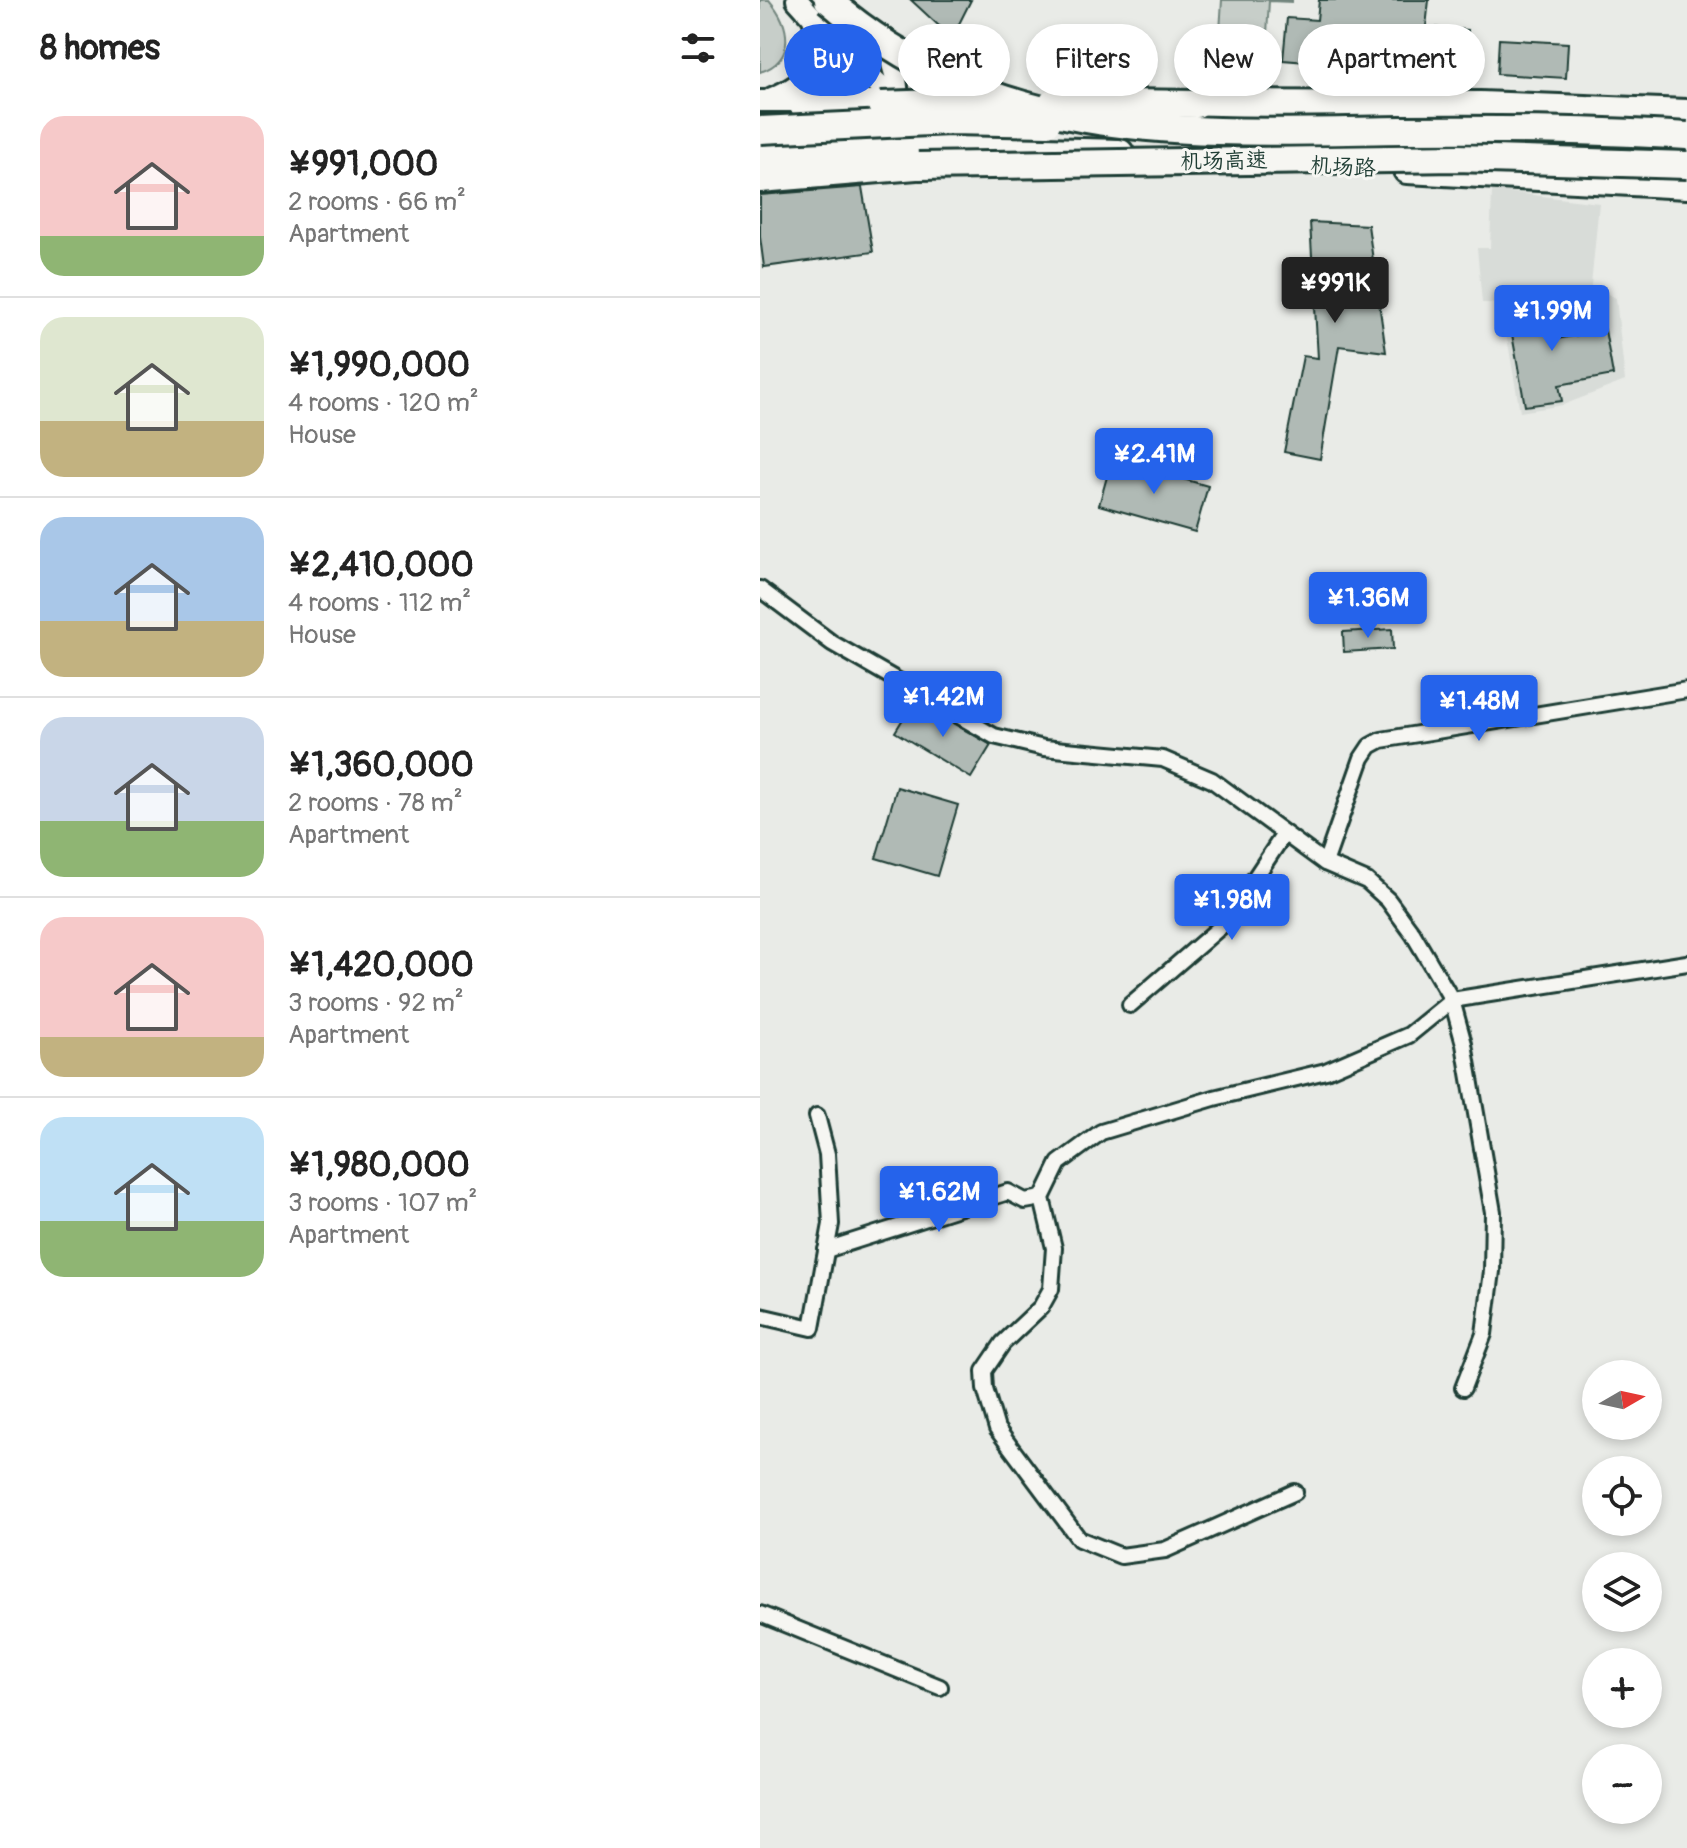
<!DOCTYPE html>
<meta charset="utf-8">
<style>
body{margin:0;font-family:Pangolin,"LXGW WenKai TC",sans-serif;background:#f2f2f2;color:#222;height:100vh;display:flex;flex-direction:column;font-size:30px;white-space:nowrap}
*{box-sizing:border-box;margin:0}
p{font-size:26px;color:#767676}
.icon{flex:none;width:44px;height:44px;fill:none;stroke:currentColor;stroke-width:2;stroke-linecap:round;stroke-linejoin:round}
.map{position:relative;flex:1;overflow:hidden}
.drawer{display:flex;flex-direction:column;background:#fff;width:760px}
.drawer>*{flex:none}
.guide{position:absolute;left:24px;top:24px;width:760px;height:72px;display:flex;gap:16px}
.needle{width:52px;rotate:81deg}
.fabs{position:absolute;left:822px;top:1360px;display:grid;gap:16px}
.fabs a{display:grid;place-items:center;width:80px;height:80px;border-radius:50%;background:#fff;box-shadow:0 4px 12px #0003;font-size:40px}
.price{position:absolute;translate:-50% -68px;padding:0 18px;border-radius:8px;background:#2563eb;color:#fff;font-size:26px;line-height:52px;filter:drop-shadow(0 2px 4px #0008)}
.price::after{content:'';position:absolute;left:50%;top:48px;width:24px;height:18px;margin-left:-12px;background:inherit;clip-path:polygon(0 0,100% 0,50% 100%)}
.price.current{background:#222;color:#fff}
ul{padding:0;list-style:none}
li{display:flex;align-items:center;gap:24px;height:200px;padding:0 40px}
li+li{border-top:2px solid #e0e0e0}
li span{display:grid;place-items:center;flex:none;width:224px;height:160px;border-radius:24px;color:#555}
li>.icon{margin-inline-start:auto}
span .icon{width:96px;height:96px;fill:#fffc;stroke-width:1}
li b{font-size:34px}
h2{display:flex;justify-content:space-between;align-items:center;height:96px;padding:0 40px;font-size:34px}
.tag{padding:0 28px;border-radius:36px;background:#fff;box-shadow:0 4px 12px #0003;font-size:28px;line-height:72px}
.tag.current{background:#2563eb;color:#fff}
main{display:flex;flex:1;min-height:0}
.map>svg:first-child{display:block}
.built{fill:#d8dcd8}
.green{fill:#c7cec9;stroke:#73867e;stroke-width:2}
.building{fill:#b0bab5;stroke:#1f3d34;stroke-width:2}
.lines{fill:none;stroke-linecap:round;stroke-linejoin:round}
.street-casing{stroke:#1f3d34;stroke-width:20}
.secondary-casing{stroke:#1f3d34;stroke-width:26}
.highway-casing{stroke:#1f3d34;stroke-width:32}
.street{stroke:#f6f6f2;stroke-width:14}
.secondary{stroke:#f6f6f2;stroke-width:20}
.highway{stroke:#f6f6f2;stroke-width:26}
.highway-bridge-casing{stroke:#1f3d34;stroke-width:32;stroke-linecap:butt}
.highway-bridge{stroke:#f6f6f2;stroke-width:26}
.labels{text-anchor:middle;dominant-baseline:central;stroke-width:6;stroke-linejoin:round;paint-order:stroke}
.street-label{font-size:22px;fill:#1f3d34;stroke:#f6f6f2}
</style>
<main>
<section class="drawer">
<h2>8 homes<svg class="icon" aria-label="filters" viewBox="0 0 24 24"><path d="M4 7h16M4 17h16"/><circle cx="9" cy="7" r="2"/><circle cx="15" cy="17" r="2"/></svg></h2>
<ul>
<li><span style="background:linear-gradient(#f6c9c9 75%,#8fb573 0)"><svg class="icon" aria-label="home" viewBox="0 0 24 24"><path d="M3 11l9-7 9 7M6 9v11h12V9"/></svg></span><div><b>¥991,000</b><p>2 rooms · 66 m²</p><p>Apartment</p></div></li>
<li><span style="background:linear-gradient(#dfe7d0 65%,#c2b280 0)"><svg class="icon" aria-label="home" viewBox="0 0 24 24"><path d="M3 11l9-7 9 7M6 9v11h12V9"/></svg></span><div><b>¥1,990,000</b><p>4 rooms · 120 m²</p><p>House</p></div></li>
<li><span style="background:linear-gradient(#a9c7e8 65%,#c2b280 0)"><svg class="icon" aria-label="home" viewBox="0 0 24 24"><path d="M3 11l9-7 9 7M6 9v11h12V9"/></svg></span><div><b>¥2,410,000</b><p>4 rooms · 112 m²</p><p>House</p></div></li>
<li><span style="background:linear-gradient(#c9d6e8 65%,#8fb573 0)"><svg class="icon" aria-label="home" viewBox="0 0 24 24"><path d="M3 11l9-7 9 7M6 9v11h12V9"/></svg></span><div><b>¥1,360,000</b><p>2 rooms · 78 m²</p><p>Apartment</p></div></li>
<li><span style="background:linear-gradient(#f6c9c9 75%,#c2b280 0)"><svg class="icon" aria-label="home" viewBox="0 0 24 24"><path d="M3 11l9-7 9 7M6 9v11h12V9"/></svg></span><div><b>¥1,420,000</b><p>3 rooms · 92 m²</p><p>Apartment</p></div></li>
<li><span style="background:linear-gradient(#bfe0f5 65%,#8fb573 0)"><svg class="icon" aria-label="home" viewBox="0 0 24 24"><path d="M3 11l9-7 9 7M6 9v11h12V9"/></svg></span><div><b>¥1,980,000</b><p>3 rooms · 107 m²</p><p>Apartment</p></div></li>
</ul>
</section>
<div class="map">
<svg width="927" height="1848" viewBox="0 0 927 1848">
<rect width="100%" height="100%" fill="#e9ebe7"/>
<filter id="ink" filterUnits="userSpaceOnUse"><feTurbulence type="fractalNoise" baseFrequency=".0125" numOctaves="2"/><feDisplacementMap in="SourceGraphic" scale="16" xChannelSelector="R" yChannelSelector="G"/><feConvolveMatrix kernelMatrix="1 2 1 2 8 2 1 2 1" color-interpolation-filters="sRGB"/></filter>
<g filter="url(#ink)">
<polygon class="built" points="732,190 839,203 831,286 856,298 865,381 803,405 760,412 741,303 722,303 717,248 730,248"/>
<g class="green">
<path d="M0,0H9C30,24 37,60 0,72Z"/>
<polygon points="462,0 532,0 532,2 509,1 506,50 459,47"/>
</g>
<g class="building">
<polygon points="151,0 211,0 194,34 179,26"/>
<polygon points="559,0 669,0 666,27 708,30 705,75 523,60 527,18 557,20"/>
<polygon points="739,39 808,43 806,78 737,74"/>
<polygon points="102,187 113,252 4,267 0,237 0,195"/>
<polygon points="550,222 608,225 626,352 579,346 560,459 524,452 543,356 558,358"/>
<polygon points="783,294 791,340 845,330 853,375 799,385 802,401 765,406 746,301"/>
<polygon points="352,459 448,486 435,532 339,505"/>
<polygon points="632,629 633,649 584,652 583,632"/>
<polygon points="154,701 231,745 211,778 135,732"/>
<polygon points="137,787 198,805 177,876 116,858"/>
</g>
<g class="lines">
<defs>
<g id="street">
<polyline points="0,589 72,643 234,736 284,748 403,759 452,780 565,863 607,881 628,900 653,934 692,1000 704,1044 733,1212 732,1271 724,1334 703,1388"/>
<polyline points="565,863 602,758 610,746 621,740 927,690"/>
<polyline points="370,1005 465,923 524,834"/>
<polyline points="66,1250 248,1192 265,1201 282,1198"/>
<polyline points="0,1316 52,1328 71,1224 67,1154 57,1116"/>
<polyline points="535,1492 405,1550 361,1556 319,1539 237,1429 225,1389 224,1371 243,1343 281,1307 291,1289 294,1248 282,1198 299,1163 341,1132 454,1098 566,1071 649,1035 692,1000 927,963"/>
<polyline points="0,1614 180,1687"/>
</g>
<g id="secondary">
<path d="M37,0C88,57 143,116 213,148"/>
<polyline points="125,39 136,78 139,105"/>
<path d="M12,98C52,82 65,61 53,18"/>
<polyline points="0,101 136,101"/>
</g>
<g id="highway">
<path d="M39,101C55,114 61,131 46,147"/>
<polyline points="437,104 720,105 927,113"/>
<polyline points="722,144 812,147 876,142"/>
<polyline points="0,156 214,149 360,153"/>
<polyline points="647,170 927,185"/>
<polyline points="0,179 156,166"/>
</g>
</defs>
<use href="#street" class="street-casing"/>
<use href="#secondary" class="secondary-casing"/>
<use href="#highway" class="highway-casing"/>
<use href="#street" class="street"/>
<use href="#secondary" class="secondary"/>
<use href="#highway" class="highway"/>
<defs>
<g id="highway-bridge">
<path d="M68,0C238,147 433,133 642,130C737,129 832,130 927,136"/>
<polyline points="293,102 437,104"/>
<polyline points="121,105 234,101"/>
<polyline points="0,130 190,121 287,123"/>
<polyline points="158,166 697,158 927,165"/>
</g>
</defs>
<use href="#highway-bridge" class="highway-bridge-casing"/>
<use href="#highway-bridge" class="highway-bridge"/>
</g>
</g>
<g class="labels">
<g class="street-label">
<text transform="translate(464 161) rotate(-1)">机场高速</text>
<text transform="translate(583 167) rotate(3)">机场路</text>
</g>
</g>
</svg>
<div class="fabs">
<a><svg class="needle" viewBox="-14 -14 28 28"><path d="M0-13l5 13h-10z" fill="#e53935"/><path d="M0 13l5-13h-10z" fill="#767676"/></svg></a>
<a><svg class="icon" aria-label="locate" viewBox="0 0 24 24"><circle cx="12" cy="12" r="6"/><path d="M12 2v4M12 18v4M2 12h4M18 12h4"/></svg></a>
<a><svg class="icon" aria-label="layers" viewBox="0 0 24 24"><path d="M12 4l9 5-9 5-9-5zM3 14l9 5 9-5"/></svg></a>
<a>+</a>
<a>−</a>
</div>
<b class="price current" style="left:575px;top:325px">¥991K</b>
<b class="price" style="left:792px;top:353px">¥1.99M</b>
<b class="price" style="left:394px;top:496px">¥2.41M</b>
<b class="price" style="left:608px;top:640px">¥1.36M</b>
<b class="price" style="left:183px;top:739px">¥1.42M</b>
<b class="price" style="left:719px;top:743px">¥1.48M</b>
<b class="price" style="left:472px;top:942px">¥1.98M</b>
<b class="price" style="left:179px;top:1234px">¥1.62M</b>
<div class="guide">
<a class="tag current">Buy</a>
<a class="tag">Rent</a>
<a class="tag">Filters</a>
<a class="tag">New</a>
<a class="tag">Apartment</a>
</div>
</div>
</main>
